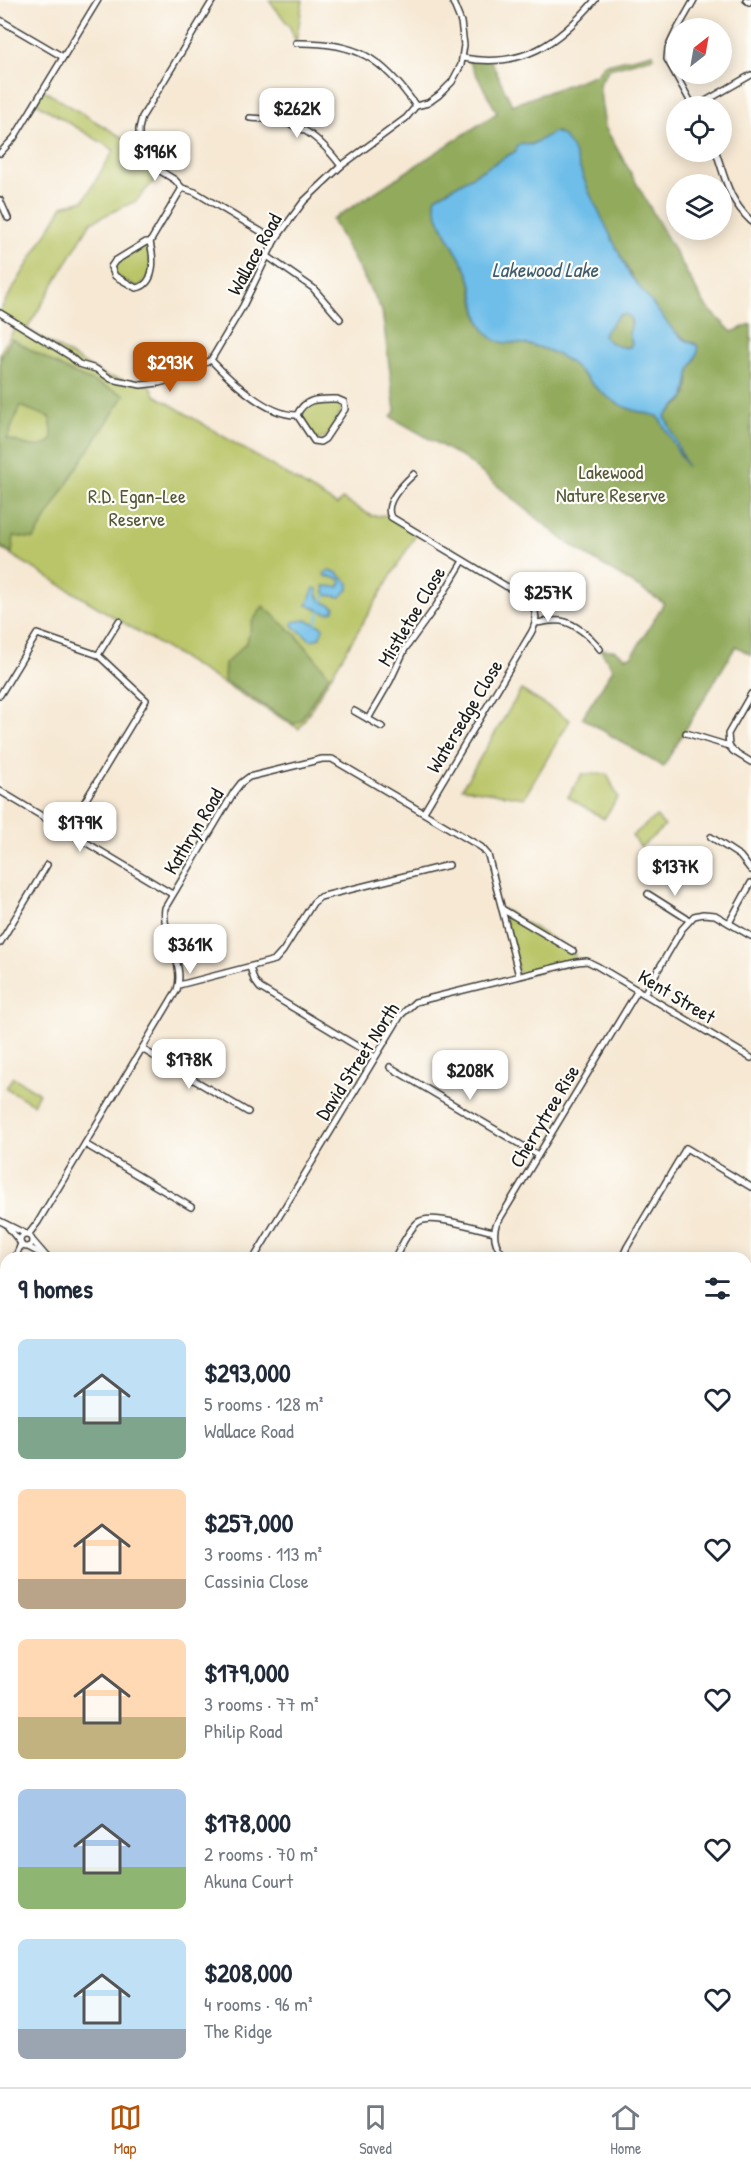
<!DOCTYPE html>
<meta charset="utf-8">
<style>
body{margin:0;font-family:"Patrick Hand",sans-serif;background:#f6f6f7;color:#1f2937;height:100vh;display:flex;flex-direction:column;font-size:22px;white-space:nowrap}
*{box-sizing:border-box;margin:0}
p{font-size:20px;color:#747a83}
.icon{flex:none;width:33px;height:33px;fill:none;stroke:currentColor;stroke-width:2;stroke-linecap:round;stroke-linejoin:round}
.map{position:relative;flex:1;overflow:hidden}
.panel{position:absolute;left:0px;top:1252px;width:752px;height:836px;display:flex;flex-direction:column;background:#fff;border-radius:18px 18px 0 0;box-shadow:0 3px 15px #0003}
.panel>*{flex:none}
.needle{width:39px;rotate:31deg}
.controls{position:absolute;left:666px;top:18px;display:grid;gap:12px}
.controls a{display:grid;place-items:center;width:66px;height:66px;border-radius:50%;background:#fff;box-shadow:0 3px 15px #0003;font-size:30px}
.price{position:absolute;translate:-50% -51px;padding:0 14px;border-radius:12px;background:#fff;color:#222;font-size:20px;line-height:39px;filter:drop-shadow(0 2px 3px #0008)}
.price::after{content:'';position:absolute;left:50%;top:36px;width:18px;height:14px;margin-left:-9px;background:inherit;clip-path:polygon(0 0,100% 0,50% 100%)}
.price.active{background:#b45309;color:#fff}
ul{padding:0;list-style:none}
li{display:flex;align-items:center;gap:18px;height:150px;padding:0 18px}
li span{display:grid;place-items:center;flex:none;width:168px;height:120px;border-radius:9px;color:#555}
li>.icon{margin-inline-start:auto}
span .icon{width:72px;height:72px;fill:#fffc;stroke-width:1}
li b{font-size:26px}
h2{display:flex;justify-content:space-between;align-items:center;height:72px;padding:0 18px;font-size:26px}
.menu{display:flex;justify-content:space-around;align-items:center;height:84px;border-top:2px solid #e0e1e3;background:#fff;font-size:16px;color:#747a83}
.menu a{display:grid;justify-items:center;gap:3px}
.menu .active{color:#b45309}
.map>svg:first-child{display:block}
.green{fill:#b9c567;stroke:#6a7042;stroke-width:1.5}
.forest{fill:#92aa5c;stroke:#57633c;stroke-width:1.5;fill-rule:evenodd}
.water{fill:#6ebee9;stroke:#456d82;stroke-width:1.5;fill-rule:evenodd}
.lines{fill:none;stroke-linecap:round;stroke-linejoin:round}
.stream{stroke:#6ebee9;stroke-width:2}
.minor-casing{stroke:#3d3b37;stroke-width:8}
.primary-casing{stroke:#3d3b37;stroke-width:12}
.minor{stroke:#fff;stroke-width:5}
.primary{stroke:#fff;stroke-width:9}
.labels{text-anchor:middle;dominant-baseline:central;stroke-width:4.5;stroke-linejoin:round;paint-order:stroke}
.street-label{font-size:20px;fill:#1c1c1c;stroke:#fdfcf7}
.park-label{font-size:20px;fill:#535736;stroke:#fdfcf7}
.water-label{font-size:21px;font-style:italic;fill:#3d5d6e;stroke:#fdfcf7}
</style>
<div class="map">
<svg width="751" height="2087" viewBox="0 0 751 2087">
<rect width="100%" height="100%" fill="#fdfcf7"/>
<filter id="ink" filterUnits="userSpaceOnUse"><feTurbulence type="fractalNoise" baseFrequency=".0167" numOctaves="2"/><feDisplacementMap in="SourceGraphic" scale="12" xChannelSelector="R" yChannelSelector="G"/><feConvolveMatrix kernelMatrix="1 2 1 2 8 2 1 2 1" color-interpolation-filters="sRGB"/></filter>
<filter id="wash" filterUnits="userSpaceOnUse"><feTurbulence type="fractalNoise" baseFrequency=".008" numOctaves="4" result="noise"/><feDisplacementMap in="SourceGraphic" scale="24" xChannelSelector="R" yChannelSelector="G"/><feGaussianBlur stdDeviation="1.35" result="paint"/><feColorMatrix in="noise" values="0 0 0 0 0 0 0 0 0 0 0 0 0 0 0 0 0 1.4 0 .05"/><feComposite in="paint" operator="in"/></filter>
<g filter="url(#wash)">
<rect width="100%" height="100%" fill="#f6e8d3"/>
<g class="green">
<polygon points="269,0 303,0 296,43 290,27"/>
<polygon points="43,90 123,138 139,139 142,151 162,172 136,201 91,222 27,329 105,376 150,385 155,395 337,505 342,499 372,516 390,515 417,533 299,729 0,548 0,353 17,325 0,313 0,310 63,206 84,200 114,150 36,103"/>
<polygon points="150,242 151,274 138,288 115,276 112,264"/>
<polygon points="337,399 345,405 326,437 315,441 298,412 306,402"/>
<polygon points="521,690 570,720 524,798 462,788"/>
<polygon points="582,774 607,774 618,797 604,819 568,797"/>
<polygon points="656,816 665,826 641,847 632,836"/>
<polygon points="502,909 573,951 577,962 519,976"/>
<polygon points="13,1077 39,1093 33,1104 6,1088"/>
<polygon points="438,2082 557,2082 555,2087 435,2087"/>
</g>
<g class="forest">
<path d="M653,53L654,57L609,69L599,84L605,127L705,305L732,332L751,324V655L736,646L663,767L582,718L613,669L600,649L614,650L625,657L632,656L664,603L567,543L465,459L391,417L395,411L382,311L332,220L497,113L468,59L491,61L512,105L597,74L603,65ZM557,132C576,145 580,172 589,192C608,233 652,330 696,344L695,359L690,370L687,394L683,401L665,416L684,461L658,416C634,411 620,408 600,391C586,379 575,363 559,355C548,350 535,345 524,344C513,342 502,345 493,338C471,323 477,291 467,271C460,256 429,211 436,197L516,151Z"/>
<path d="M624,314L630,317C634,326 627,330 632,343L630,347C620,349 607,343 603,334C604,330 615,319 619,315Z"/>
<path d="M12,339L68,371L125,395L78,466L34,539L14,536L12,553L0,546V359ZM20,406L49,417L52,429V440C37,453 25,443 7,439Z"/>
<polygon points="263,606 297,636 329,675 300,721 294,724 224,681 225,664 247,642 252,622"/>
</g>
<g class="water">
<path d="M554,132L563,136L572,148L589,192L630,275L673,330L682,338L698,346V352L690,370L685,397L665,416L687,467L658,416C634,411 620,408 600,391C586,379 575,363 558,355C548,350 535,345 524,344C513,342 501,345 492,338C472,322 478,292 467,271C460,256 429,211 436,197L516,151L517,146L522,143L531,145ZM624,314L630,317L632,323L629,334L632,343L630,347C620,349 607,343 603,334L619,315Z"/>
<polygon points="328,571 336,572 349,583 349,588 341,597 326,595 324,586 339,587 341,583 340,579 325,576 324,574"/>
<path d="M314,588L317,589C317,603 325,602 335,607L334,611L327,613L307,605Z"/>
<polygon points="306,620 322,626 323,629 319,638 311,640 292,625 293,622"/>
</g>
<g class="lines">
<g class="stream">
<polyline points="322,602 326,595"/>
<polyline points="316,623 321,610"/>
</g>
</g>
</g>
<g filter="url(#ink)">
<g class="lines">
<defs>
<g id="minor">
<polyline points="213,0 142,117 139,129 139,139 147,159 154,167 175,180 182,188 195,192 275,240"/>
<polyline points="746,0 749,2 750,0"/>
<polyline points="0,20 63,57"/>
<polyline points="678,28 694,0"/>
<polyline points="676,31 668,48 667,59 693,106"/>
<path d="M296,43C356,42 382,57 416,106"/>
<path d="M463,58C522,69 558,44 595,0"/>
<polyline points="697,106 751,75"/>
<path d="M250,118C295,120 314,130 341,166"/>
<path d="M716,152C726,180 728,199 751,221"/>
<polyline points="0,153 14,138 98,0"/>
<polyline points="0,200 8,218"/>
<path d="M146,242H150C154,258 156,285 136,288L115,276L111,267L115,261Z"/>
<polyline points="150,242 182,188"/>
<polyline points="267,256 313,288 340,319"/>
<polyline points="0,313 70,356 79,364 96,369 111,379 141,385 159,383 174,379 211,360 243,306 275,240 304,201 341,166 406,118 416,106 428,103 439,95 452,82 461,65 464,45 461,22 452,0"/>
<path d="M211,360C230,380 268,416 297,415"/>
<path d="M337,399L344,402L345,409L325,439L320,442L314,441L297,415C305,397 320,399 337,399Z"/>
<path d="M414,474C404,483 383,503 391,517L524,597C537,607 539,619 531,633L424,812"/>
<path d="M536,623C544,622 553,620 561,621C575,623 592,638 600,649"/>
<polyline points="98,655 119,621"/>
<polyline points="0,695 37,634 98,655 146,700 67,831"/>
<polyline points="354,711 382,727"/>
<polyline points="368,719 390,681 405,649 436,606 463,561"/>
<polyline points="686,733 729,746 733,751 751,762"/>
<polyline points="729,746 728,734 751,694"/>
<polyline points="0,791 172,894"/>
<polyline points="711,837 740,856 751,870"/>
<polyline points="648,894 689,920"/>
<polyline points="502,909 573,951"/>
<polyline points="729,923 751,883"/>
<polyline points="0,943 47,865"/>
<polyline points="250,967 254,980 260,988 375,1057"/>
<polyline points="179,985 275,960 283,951 313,903 320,897 449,865"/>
<polyline points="644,994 682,929 694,916 703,914 715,915 751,936"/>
<polyline points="142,1049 248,1112"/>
<polyline points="390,1067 538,1155"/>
<polyline points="85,1144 191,1207"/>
<polyline points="0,1221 26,1234"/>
<polyline points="8,1227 20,1242"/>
<circle cx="26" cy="1241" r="6"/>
<path d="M28,1235L38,1222L177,990C186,963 161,935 165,908L234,792L241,783L249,777L322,759H332L481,847L488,855L519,976"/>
<polyline points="33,1241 46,1256"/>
<polyline points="28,1247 49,1258"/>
<polyline points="15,1258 21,1244"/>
<polyline points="254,1258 401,1015 415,1002 577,962 587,961 597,966 751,1058"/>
<path d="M395,1258C401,1247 407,1232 417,1223C430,1212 477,1229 494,1232"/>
<path d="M508,1258C497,1251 492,1238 496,1225L638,990"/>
<polyline points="622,1258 627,1247 686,1148 751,1187"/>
<polyline points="0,1285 6,1275"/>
<polyline points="746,1303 751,1293"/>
<polyline points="751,1674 748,1680 751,1682"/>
<polyline points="0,1681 6,1671"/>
<polyline points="746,1809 751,1801"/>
<polyline points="746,1841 751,1844"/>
<polyline points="746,1895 751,1894"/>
<polyline points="0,1897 6,1898"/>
<polyline points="746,2064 751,2065"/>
<polyline points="178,2087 181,2082"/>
<polyline points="456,2087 459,2082"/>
<polyline points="603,2087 604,2082"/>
<polyline points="749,2087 751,2076"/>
</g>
<g id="primary">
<polyline points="746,1558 751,1549"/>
<polyline points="0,1920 6,1920"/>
<polyline points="746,1920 751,1919"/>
<polyline points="0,1934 6,1935"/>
<polyline points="746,1935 751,1934"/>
</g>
</defs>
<use href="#minor" class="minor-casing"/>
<use href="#primary" class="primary-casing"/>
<use href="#minor" class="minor"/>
<use href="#primary" class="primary"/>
</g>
</g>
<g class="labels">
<g class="street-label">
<text transform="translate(254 254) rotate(-61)">Wallace Road</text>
<text transform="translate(411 616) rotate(-59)">Mistletoe Close</text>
<text transform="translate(464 716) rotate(-59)">Watersedge Close</text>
<text transform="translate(193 831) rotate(-59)">Kathryn Road</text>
<text transform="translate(677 996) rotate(31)">Kent Street</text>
<text transform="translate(357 1061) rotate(-57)">David Street North</text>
<text transform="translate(544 1116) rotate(-59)">Cherrytree Rise</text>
</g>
<g class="park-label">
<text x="611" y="471">Lakewood<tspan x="611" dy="23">Nature Reserve</tspan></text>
<text x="137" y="495">R.D. Egan-Lee<tspan x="137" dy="23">Reserve</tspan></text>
</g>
<g class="water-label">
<text x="545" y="269">Lakewood Lake</text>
</g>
</g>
</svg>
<div class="controls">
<a><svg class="needle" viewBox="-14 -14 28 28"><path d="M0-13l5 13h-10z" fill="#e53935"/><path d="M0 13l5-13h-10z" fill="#747a83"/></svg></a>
<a><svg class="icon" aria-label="locate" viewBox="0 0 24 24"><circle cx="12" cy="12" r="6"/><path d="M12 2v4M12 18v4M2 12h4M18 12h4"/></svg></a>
<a><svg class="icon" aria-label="layers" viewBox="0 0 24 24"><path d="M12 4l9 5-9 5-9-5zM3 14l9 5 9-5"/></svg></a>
</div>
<b class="price" style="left:297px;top:139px">$262K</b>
<b class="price" style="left:155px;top:182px">$196K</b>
<b class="price active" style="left:170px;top:393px">$293K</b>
<b class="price" style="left:548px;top:623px">$257K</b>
<b class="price" style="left:80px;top:853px">$179K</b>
<b class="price" style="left:675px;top:897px">$137K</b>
<b class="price" style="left:190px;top:975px">$361K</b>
<b class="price" style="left:189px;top:1090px">$178K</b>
<b class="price" style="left:470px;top:1101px">$208K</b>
<section class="panel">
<h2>9 homes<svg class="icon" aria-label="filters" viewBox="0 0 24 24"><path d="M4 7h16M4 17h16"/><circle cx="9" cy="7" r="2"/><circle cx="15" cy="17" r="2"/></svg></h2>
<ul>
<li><span style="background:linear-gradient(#bfe0f5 65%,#7fa58c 0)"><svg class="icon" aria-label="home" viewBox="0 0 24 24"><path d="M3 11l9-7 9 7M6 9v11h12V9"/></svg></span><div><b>$293,000</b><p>5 rooms · 128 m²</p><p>Wallace Road</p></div><svg class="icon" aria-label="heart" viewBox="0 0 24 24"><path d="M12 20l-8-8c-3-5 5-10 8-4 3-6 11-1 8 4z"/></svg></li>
<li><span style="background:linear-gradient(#ffd9b3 75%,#b9a48a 0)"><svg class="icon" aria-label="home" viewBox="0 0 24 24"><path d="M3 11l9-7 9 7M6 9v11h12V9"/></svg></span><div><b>$257,000</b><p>3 rooms · 113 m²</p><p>Cassinia Close</p></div><svg class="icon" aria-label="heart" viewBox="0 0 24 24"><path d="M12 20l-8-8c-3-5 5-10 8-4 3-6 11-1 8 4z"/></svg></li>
<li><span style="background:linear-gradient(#ffd9b3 65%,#c2b280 0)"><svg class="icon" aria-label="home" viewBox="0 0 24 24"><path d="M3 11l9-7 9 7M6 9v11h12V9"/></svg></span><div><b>$179,000</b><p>3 rooms · 77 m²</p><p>Philip Road</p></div><svg class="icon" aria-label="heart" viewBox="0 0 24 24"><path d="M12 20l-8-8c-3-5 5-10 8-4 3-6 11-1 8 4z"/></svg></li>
<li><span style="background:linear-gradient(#a9c7e8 65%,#8fb573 0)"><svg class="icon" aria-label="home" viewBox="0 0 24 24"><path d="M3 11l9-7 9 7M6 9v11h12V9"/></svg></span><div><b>$178,000</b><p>2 rooms · 70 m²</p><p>Akuna Court</p></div><svg class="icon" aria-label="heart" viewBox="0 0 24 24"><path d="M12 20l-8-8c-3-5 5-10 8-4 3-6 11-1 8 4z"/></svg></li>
<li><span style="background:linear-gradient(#bfe0f5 75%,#9aa5b1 0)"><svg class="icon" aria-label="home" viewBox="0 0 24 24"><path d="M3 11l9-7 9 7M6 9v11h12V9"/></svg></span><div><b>$208,000</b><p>4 rooms · 96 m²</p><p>The Ridge</p></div><svg class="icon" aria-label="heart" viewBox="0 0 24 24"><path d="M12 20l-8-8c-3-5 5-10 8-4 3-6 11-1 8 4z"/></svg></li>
</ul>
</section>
</div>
<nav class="menu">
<a class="active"><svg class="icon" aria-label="map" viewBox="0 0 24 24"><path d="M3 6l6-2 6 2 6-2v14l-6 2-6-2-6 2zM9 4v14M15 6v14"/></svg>Map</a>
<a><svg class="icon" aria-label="saved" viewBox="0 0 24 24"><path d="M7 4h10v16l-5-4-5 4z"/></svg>Saved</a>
<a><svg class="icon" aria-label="home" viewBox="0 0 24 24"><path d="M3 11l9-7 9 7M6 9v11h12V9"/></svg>Home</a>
</nav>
